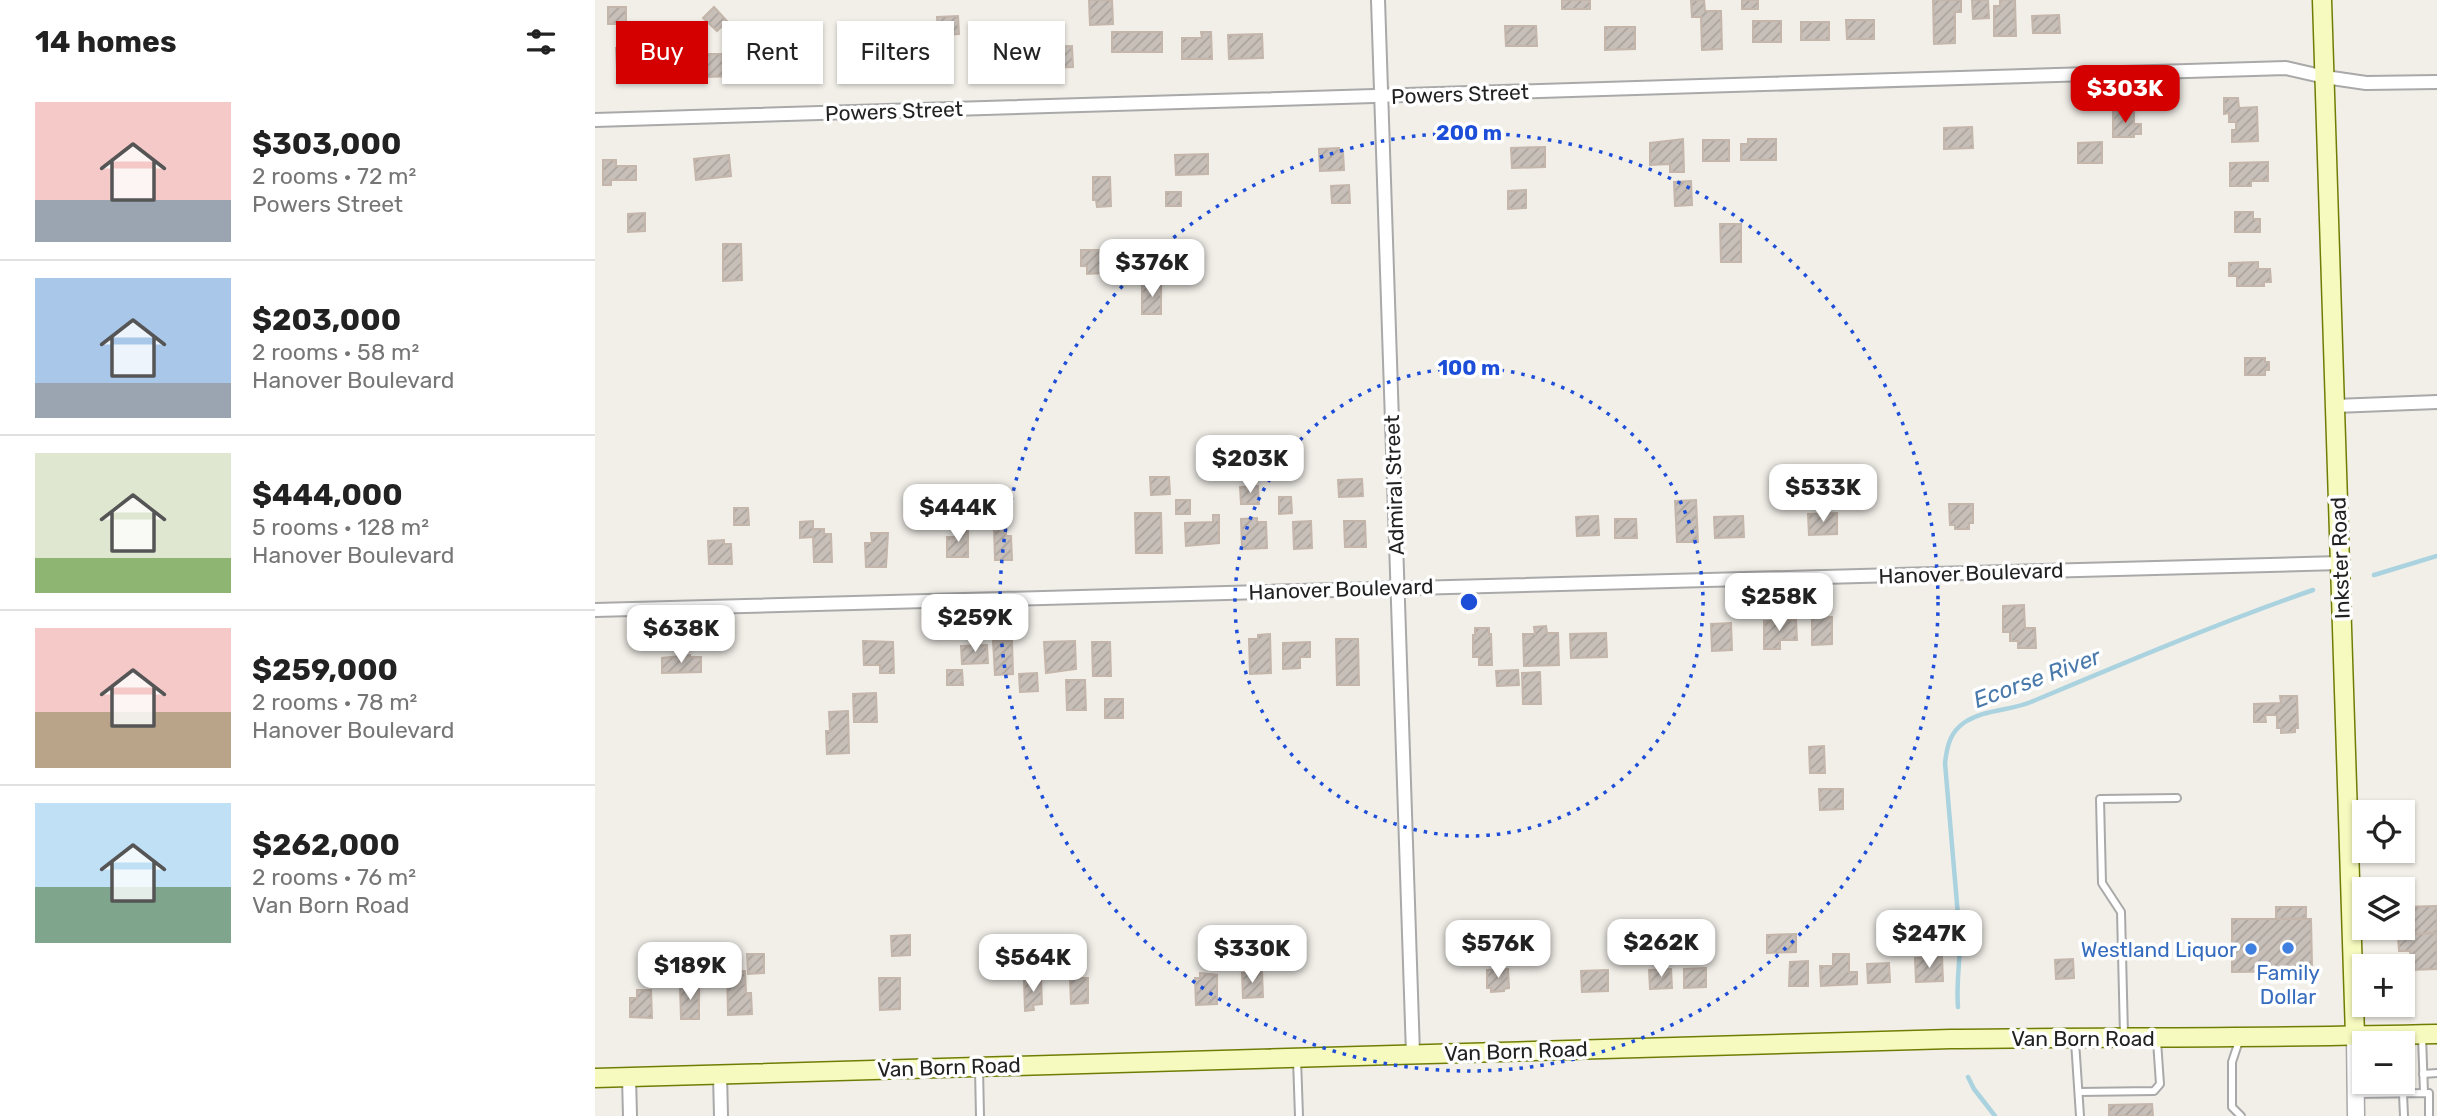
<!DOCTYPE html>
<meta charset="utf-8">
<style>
body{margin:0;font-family:Rubik,sans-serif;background:#f2f2f2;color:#222;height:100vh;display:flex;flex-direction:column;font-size:26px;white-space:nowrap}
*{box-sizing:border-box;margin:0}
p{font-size:23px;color:#767676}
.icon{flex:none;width:38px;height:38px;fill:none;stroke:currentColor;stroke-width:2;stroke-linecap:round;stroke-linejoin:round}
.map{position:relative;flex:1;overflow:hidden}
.drawer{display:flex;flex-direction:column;background:#fff;width:595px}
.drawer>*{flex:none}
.top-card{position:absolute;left:21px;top:21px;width:665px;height:63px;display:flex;gap:14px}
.fabs{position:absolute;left:1757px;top:800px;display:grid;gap:14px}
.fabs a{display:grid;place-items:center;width:63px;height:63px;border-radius:0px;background:#fff;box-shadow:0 2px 5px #0004;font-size:35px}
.price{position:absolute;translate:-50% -60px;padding:0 16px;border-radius:14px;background:#fff;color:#222;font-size:23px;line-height:46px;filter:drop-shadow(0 2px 4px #0008)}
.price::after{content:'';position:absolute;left:50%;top:42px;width:21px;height:16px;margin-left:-10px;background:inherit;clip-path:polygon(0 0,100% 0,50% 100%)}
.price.current{background:#d40000;color:#fff}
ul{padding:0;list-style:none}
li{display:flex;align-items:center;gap:21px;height:175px;padding:0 35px}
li+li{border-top:2px solid #e0e0e0}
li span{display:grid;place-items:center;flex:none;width:196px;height:140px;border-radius:0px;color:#555}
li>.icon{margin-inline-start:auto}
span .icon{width:84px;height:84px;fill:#fffc;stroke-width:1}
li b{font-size:30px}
h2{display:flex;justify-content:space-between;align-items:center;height:84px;padding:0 35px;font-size:30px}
.chip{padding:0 24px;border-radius:0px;background:#fff;box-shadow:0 2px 5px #0004;font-size:24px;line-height:63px}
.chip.current{background:#d40000;color:#fff}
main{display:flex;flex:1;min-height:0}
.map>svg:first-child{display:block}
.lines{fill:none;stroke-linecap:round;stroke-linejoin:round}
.stream{stroke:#aad3df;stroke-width:4.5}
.building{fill:url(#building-hatch);stroke:#c4b6ab;stroke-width:2}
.service-casing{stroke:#a9a9a9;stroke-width:10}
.minor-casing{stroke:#a9a9a9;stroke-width:16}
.tertiary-casing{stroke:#a9a9a9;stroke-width:19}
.secondary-casing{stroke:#707d05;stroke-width:21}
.service{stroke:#fff;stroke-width:6}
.minor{stroke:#fff;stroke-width:12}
.tertiary{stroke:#fff;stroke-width:16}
.secondary{stroke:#f7fabf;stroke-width:18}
.ring{fill:none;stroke:#1d4ed8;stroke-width:3.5;stroke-dasharray:3.5 7}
.shop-dot{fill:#3f7fe0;stroke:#fff;stroke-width:2.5}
.labels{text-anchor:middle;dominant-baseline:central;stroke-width:7;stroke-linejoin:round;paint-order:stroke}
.street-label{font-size:21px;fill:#222;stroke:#fff}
.shop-label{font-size:21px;fill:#366cbe;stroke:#fff;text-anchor:end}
.water-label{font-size:23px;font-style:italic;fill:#4a7aab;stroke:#fff}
.centre{fill:#1d4ed8;stroke:#fff;stroke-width:3.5}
.ring-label{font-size:21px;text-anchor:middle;font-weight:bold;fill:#1d4ed8;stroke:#fff;stroke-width:7;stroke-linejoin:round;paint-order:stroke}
</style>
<main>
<section class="drawer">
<h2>14 homes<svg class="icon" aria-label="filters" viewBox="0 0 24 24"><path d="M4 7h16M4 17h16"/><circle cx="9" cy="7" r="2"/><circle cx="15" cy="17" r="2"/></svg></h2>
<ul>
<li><span style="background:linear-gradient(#f6c9c9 70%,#9aa5b1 0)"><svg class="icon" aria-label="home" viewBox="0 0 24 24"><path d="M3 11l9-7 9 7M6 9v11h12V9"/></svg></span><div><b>$303,000</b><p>2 rooms · 72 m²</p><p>Powers Street</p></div></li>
<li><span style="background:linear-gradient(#a9c7e8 75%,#9aa5b1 0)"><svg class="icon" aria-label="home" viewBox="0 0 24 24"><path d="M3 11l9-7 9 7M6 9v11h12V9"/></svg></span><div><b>$203,000</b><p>2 rooms · 58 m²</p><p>Hanover Boulevard</p></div></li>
<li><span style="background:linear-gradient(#dfe7d0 75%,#8fb573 0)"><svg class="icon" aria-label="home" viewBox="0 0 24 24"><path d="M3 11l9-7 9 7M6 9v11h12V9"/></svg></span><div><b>$444,000</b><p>5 rooms · 128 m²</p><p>Hanover Boulevard</p></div></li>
<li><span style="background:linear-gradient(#f6c9c9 60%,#b9a48a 0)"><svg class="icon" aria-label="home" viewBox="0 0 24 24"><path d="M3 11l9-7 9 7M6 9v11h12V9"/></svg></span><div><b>$259,000</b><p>2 rooms · 78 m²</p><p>Hanover Boulevard</p></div></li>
<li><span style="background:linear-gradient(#bfe0f5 60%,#7fa58c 0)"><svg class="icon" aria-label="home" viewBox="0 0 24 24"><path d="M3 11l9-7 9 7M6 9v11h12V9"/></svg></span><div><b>$262,000</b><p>2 rooms · 76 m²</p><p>Van Born Road</p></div></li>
</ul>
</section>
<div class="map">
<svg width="1842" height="1116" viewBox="0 0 1842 1116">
<defs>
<pattern id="building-hatch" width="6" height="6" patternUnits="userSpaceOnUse" patternTransform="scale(1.75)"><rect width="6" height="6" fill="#c7bfb8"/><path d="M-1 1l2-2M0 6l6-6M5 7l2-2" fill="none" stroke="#aba49e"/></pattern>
</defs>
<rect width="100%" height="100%" fill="#f2efe9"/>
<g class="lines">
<g class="stream">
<polyline points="1779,575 1842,556"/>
<path d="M1363,1007C1361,985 1365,962 1365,939L1350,763C1352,746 1355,732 1370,722C1390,709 1414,711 1436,702C1529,663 1623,623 1718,590"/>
<polyline points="1373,1077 1379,1089 1400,1116"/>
</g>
</g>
<g class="building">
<polygon points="494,0 517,0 518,24 495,25"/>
<rect x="967" y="0" width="28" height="9"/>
<polygon points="1096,0 1109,0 1110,11 1126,11 1127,49 1107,50 1106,17 1097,17"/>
<rect x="1147" y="0" width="16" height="9"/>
<polygon points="1338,0 1366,0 1366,12 1360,12 1360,43 1339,44"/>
<polygon points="1377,0 1393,0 1394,18 1378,19"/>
<polygon points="1405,0 1420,0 1421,36 1399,36 1399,6 1405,6"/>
<rect x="13" y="7" width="18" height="17"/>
<polygon points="119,7 132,21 122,31 108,18"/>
<polygon points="1464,15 1465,33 1438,33 1437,16"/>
<polygon points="363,16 364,34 343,35 342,17"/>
<polygon points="1251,20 1279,20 1279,39 1252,39"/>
<rect x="1158" y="21" width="28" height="21"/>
<rect x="1206" y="22" width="28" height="18"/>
<polygon points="910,26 941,26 942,46 911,46"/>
<polygon points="1010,27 1040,27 1040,49 1010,50"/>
<rect x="517" y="32" width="50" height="20"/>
<polygon points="606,32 616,32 617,59 587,59 587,38 607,38"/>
<polygon points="667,34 668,58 634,59 633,35"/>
<polygon points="333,40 334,67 331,67 331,72 316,73 315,41"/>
<polygon points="70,45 92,45 90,76 71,76"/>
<polygon points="477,46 478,67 450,68 449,47"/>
<polygon points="54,47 54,67 22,68 21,48"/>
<polygon points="109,54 146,54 146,76 109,77"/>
<polygon points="1629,98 1643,98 1644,108 1662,107 1663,141 1637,142 1637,130 1641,130 1641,122 1634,122 1634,113 1629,114"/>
<polygon points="1518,111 1539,111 1539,124 1546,124 1546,134 1539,134 1539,137 1518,137"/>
<polygon points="1377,127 1378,148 1349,149 1349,128"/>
<polygon points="1088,139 1089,172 1075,172 1075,164 1055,165 1055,143"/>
<polygon points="1153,139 1181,139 1181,160 1146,160 1146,144 1153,144"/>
<rect x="1108" y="140" width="26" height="21"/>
<polygon points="1507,142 1507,163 1483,163 1483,143"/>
<polygon points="950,147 950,167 917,168 916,148"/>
<polygon points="744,148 744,152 748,152 749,170 725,171 724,149"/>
<polygon points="613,154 613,174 581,175 580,155"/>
<polygon points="134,155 136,176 101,180 99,159"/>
<polygon points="8,160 21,160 21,166 41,166 41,180 16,180 16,185 8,185"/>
<polygon points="1673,162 1673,181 1656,181 1656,186 1635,186 1635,163"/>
<polygon points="498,177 515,177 516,206 502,207 501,200 498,200"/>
<polygon points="1096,181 1097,205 1080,206 1079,182"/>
<polygon points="754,185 755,203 737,203 736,186"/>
<polygon points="931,190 931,208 913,209 913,191"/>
<rect x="571" y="192" width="15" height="14"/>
<polygon points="1640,212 1658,212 1658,219 1665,219 1665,232 1640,232"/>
<polygon points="50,213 50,231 33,232 33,214"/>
<polygon points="1125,224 1146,224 1146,262 1126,262"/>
<polygon points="128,244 146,244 147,280 128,281"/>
<polygon points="486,250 509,250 509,273 492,274 492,266 486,266"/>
<polygon points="1663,262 1663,269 1675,269 1676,282 1669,282 1669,286 1642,286 1642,276 1634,276 1634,263"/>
<rect x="547" y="284" width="19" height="30"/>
<polygon points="1650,358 1670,358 1670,362 1674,362 1674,370 1670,370 1670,375 1650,375"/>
<polygon points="555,477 574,477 575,494 556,495"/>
<polygon points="767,479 768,496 744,497 743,480"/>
<polygon points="663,486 664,504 646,504 645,487"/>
<polygon points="365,491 381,491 382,508 366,508"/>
<polygon points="684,497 696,497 697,513 684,514"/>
<rect x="581" y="500" width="14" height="14"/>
<polygon points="1101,500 1103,542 1082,542 1080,501"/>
<polygon points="1354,504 1378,504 1378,523 1374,523 1374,529 1360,529 1360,525 1355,525"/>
<polygon points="139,508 153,508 154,525 139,525"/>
<polygon points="540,513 566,513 567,553 541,553"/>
<polygon points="1242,513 1242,534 1214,535 1213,514"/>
<polygon points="618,515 624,515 624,543 591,546 590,523 618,522"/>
<polygon points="1003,516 1004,535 982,536 981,517"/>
<polygon points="1148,516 1149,537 1120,538 1119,517"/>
<polygon points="662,518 662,522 671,522 672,548 647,549 646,519"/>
<polygon points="1020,519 1041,519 1042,538 1020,538"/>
<polygon points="218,521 218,529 229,529 229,534 236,534 237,562 219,562 218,537 205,538 205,522"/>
<polygon points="716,521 717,548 699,549 698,522"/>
<polygon points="749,521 770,521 771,547 750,547"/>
<polygon points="399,528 411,528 411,536 416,536 417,560 400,560"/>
<polygon points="360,529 373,529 373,557 352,557 352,537 360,537"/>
<polygon points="276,533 293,533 291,567 271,567 270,543 277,543"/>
<polygon points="129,540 129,544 136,544 137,564 114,564 113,541"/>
<polygon points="1429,605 1430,628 1440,628 1441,648 1423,648 1423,641 1415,641 1415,632 1408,632 1408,606"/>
<polygon points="1237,617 1237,644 1217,645 1217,618"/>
<polygon points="1201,620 1202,640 1185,640 1185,649 1169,649 1169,621"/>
<polygon points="1136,623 1137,650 1117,651 1116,624"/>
<polygon points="951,626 952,633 963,633 964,665 929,666 928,634 940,634 939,627"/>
<polygon points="880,628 894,628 894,634 896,634 897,665 884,665 884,657 878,657 878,635 880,635"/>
<polygon points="1011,633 1012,657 976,658 975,634"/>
<polygon points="675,634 676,673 655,674 654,639 663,639 663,635"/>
<polygon points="741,639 763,639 764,685 742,685"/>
<polygon points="268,641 298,642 299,673 285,673 285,665 269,665"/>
<polygon points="398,641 417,641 418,674 400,675"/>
<polygon points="480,641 481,669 451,673 449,642"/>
<polygon points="497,642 515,642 516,676 498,676"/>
<polygon points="715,642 715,657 705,657 705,668 688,669 688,643"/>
<polygon points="392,645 393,663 367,664 366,646"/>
<polygon points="95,655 95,657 106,657 106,672 67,673 67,658"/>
<polygon points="352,670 367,670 368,685 352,685"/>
<polygon points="923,670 924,685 902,686 901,671"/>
<polygon points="945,672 946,704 928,704 927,673"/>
<polygon points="442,673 443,691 425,692 424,674"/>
<polygon points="471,680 490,680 491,710 472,710"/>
<polygon points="281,693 282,722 259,722 258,694"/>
<polygon points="1685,696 1702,696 1703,728 1700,728 1700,732 1686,733 1686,728 1682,728 1682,715 1670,715 1671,722 1659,722 1659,704 1686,703"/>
<rect x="510" y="699" width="18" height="19"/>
<polygon points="253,711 254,753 232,754 231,731 235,731 234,712"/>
<polygon points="1229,746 1230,773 1215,773 1214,747"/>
<polygon points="1224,789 1248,789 1248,809 1225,810"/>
<polygon points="1842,906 1842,933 1803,935 1803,928 1808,928 1808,907"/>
<polygon points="1681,907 1711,907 1711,918 1681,919"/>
<polygon points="1329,918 1329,936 1314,937 1313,919"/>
<polygon points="1310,919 1310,938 1291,938 1290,920"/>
<polygon points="1637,919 1716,919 1717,966 1712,971 1637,972"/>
<polygon points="675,933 676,953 657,954 657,934"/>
<polygon points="1842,933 1842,969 1816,970 1815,951 1804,951 1803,935"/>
<polygon points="1201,934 1201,952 1172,953 1172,935"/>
<polygon points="315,935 315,955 297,956 296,936"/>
<polygon points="474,943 475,975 457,976 456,944"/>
<polygon points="637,948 638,968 619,969 619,949"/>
<polygon points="439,952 440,968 435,968 435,972 416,972 416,953"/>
<polygon points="152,954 169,954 169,973 153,974"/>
<polygon points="1238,954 1254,954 1254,972 1262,972 1262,984 1226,986 1225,966 1238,966"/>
<polygon points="1347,957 1348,981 1321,982 1320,958"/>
<polygon points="1478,959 1479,978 1461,979 1460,960"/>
<polygon points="74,961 75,981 56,982 56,962"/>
<polygon points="1213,961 1213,986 1194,986 1195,962"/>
<polygon points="1294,963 1295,982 1273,983 1272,964"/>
<polygon points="1111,968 1111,987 1089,988 1089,969"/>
<polygon points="913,969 914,988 909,989 909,991 896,992 896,988 892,988 892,970"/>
<polygon points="1076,969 1077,988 1055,989 1054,970"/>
<polygon points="1013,970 1013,991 987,992 986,971"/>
<polygon points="150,971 151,993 156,993 157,1014 133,1015 132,972"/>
<polygon points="667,972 668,997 648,998 647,973"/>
<polygon points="605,973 622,975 622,1004 601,1005 600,978 605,978"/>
<polygon points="284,978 305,978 305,1009 285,1010"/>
<polygon points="475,978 493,978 493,1003 476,1004"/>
<polygon points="446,979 447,1004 438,1005 439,1010 430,1011 429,980"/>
<polygon points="85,986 104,986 104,1019 86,1019"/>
<polygon points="42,990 56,990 57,1018 35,1017 35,998 42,998"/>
<polygon points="1557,1104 1558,1116 1514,1116 1514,1105"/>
</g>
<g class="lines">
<defs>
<g id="service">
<polyline points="1529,1035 1526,912 1507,883 1505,799 1582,798"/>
<polyline points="1827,1036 1829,1093"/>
<polyline points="1480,1041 1485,1116"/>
<polyline points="1644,1041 1637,1062 1637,1107 1646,1116"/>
<polyline points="702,1059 704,1116"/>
<polyline points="384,1068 385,1116"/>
<polyline points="1828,1074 1842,1073"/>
<polyline points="1484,1092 1559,1091 1565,1084 1562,1041"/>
<polyline points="1761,1094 1834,1093 1834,1116"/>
<polyline points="1808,1094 1809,1116"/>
</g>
<g id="minor">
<polyline points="783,0 818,1054"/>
<polyline points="0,120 1691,68 1730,77 1771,83 1842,82"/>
<polyline points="1740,406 1842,402"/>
<polyline points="0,610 1745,563"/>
<polyline points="125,1074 126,1116"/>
<polyline points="34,1077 35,1116"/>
</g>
<polyline id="tertiary" points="1760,1036 1761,1116"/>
<g id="secondary">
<polyline points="1727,0 1760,1036"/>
<path d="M0,1078L1356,1039C1518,1037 1680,1038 1842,1034"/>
</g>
</defs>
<use href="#service" class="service-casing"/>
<use href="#minor" class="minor-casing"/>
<use href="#tertiary" class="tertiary-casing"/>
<use href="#secondary" class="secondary-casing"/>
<use href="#service" class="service"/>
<use href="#minor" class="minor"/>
<use href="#tertiary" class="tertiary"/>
<use href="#secondary" class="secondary"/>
</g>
<g class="ring">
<circle cx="874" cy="602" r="234"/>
<circle cx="874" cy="602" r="469"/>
</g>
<g class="shop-dot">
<circle cx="1693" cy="948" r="7"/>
<circle cx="1656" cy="949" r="7"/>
</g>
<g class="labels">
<g class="street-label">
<text transform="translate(865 94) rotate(-2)">Powers Street</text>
<text transform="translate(299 111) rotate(-2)">Powers Street</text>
<text transform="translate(799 485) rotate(-92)">Admiral Street</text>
<text transform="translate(1745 558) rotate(-92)">Inkster Road</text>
<text transform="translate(1376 573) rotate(-2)">Hanover Boulevard</text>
<text transform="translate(746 589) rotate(-2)">Hanover Boulevard</text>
<text x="1488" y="1038">Van Born Road</text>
<text transform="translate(921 1051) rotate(-2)">Van Born Road</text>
<text transform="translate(354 1067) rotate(-2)">Van Born Road</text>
</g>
<g class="shop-label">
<text x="1642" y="949">Westland Liquor</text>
<text x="1693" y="972" text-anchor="middle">Family<tspan x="1693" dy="24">Dollar</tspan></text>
</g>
<g class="water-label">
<text transform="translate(1442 678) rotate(-20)">Ecorse River</text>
</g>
</g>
<circle cx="874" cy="602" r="10" class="centre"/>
<g class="ring-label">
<text x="874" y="140">200 m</text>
<text x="874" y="375">100 m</text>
</g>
</svg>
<div class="fabs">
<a><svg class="icon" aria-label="locate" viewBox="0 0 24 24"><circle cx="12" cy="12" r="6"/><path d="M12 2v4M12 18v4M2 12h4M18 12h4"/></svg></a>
<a><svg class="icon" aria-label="layers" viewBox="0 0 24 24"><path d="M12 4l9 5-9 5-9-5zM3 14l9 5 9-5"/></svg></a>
<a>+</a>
<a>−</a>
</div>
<b class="price current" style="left:1530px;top:125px">$303K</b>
<b class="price" style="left:557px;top:299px">$376K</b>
<b class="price" style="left:655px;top:495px">$203K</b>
<b class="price" style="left:1228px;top:524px">$533K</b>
<b class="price" style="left:363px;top:544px">$444K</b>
<b class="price" style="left:1184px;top:633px">$258K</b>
<b class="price" style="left:380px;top:654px">$259K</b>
<b class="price" style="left:86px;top:665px">$638K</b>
<b class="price" style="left:1334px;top:970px">$247K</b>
<b class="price" style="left:1066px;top:979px">$262K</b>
<b class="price" style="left:903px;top:980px">$576K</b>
<b class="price" style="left:657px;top:985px">$330K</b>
<b class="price" style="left:438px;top:994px">$564K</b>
<b class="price" style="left:95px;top:1002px">$189K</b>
<div class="top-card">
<a class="chip current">Buy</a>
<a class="chip">Rent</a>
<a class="chip">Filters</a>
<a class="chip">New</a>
</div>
</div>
</main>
